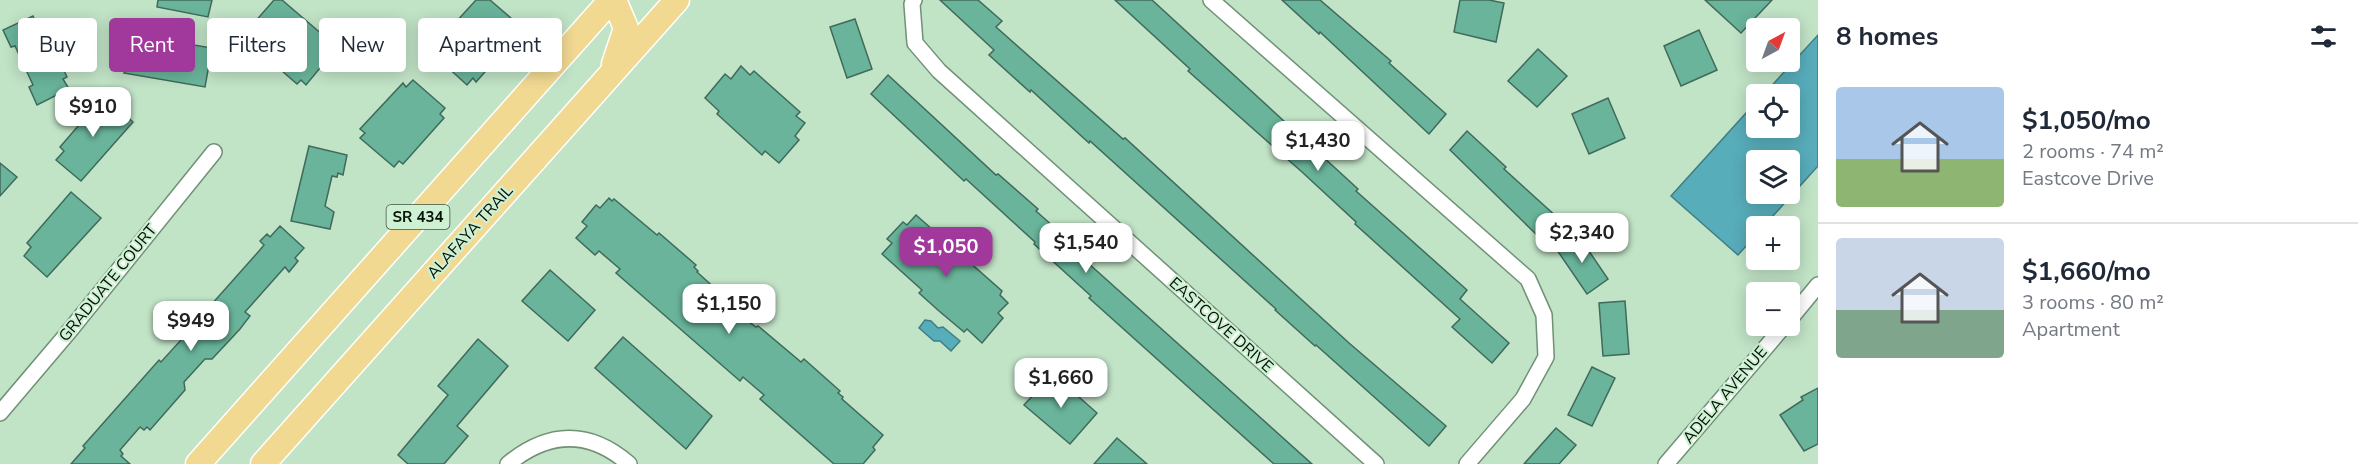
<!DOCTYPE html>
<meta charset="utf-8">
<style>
body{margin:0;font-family:"Nunito Sans",sans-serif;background:#f2f2f3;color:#1f2937;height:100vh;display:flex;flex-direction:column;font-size:22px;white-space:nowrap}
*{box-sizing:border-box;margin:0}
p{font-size:20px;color:#747a83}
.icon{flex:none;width:33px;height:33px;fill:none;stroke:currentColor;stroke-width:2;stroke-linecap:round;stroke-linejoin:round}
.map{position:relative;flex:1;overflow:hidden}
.panel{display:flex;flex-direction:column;background:#fff;width:540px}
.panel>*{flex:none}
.hud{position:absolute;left:18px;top:18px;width:570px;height:54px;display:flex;gap:12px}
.needle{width:39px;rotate:41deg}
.tools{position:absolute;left:1746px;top:18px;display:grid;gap:12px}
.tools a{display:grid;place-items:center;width:54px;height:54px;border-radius:6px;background:#fff;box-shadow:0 3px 15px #0003;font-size:30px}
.price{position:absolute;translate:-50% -51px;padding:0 14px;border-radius:12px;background:#fff;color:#222;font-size:20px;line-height:39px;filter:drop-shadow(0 2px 3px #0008)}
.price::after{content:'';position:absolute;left:50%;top:36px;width:18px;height:14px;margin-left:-9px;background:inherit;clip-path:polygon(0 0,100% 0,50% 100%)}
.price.selected{background:#a1389b;color:#fff}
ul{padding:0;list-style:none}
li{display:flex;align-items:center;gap:18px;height:150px;padding:0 18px}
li+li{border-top:2px solid #e0e1e3}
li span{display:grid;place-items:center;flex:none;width:168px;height:120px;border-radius:6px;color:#555}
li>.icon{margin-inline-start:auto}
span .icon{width:72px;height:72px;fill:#fffc;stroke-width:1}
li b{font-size:26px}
h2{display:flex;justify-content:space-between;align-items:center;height:72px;padding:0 18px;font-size:26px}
.chip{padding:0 21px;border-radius:6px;background:#fff;box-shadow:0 3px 15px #0003;font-size:21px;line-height:54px}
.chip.selected{background:#a1389b;color:#fff}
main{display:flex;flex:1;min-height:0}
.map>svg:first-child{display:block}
.water{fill:#58adbb;stroke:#3f7e85;stroke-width:1.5;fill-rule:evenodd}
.building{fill:#69b49a;stroke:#406a5b;stroke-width:1.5}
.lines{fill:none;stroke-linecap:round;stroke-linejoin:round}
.minor-casing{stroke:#719177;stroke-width:18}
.primary-casing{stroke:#fff;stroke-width:27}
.minor{stroke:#fff;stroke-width:15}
.primary{stroke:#f1d992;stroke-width:24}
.labels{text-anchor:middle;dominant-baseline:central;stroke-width:4.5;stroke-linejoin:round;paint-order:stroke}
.shield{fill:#cef0d3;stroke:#415344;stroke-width:1.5}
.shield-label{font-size:15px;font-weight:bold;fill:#051007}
.street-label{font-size:16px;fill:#051007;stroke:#cef0d3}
</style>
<main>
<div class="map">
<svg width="1818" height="464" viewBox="0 0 1818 464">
<rect width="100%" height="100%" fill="#c1e3c6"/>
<g class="water">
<path d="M1818,35V166L1764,226H1756V235L1738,255L1671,196L1756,102V128H1790V94H1764ZM1756,160H1790V194H1756Z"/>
<polygon points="925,320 931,321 938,328 943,327 960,341 951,351 940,341 934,341 919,328"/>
</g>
<g class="building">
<polygon points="158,0 212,0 208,17 157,7"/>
<polygon points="274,0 282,0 331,42 328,45 334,51 306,85 301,80 297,84 250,43 254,39 246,32"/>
<polygon points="476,0 490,0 519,25 513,32 517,35 492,64 476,82 473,78 467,85 434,55 438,50 434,46"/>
<polygon points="940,0 978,0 1002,21 996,27 1123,139 1125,138 1349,343 1446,426 1429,446 1316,345 1315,346 1275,310 1276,309 1090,141 1089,143 1031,90 1030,92 989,55 994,50"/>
<polygon points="1115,0 1152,0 1358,189 1356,191 1467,290 1460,299 1509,343 1492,363 1452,327 1460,319 1355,224 1356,222 1302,172 1188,71 1190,69"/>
<polygon points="1282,0 1320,0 1391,61 1389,63 1446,114 1429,134 1320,32 1319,34"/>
<polygon points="1460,0 1489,0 1504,3 1496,42 1454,32"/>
<polygon points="1705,0 1772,0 1741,33"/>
<polygon points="33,16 39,29 43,27 49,39 67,77 63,79 69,89 37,105 29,87 33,85 15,46 11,47 3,30"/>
<polygon points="855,19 872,69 847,78 830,27"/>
<polygon points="1699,30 1717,70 1681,86 1664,46"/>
<polygon points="160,34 159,38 168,40 159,44 158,49 189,54 194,45 212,48 205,87 124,73 144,51 132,57 136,35 157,38"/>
<polygon points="1538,49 1567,76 1537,107 1508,81"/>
<polygon points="741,66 750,75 754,71 800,112 796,116 805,123 795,136 799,140 779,163 765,151 762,155 717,114 719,111 705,98 725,74 731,79"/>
<polygon points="888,75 996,175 998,174 1038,209 1036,211 1091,260 1088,263 1312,464 1274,464 1089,298 1091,296 1034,244 1035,242 966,179 964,181 871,94"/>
<polygon points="413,80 445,108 440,114 444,118 403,164 399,161 394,167 360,138 365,133 360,129 403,83 406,87"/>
<polygon points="104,96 133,122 81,181 56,160 64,151 60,147"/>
<polygon points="1608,98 1625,138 1589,154 1572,114"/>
<polygon points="1467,131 1506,167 1504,169 1558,218 1540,238 1450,150"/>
<polygon points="309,146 347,155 343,175 338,173 337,177 332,176 325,206 334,212 330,229 291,221"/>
<polygon points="0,163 17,177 0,196"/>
<polygon points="71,192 101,218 47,277 24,256 31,247 27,243"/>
<polygon points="609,198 612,201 614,199 657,235 659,233 696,265 694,267 698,271 697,272 738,309 736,312 756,327 758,326 801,362 804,359 840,391 838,393 843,397 842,399 883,435 873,447 875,450 863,464 834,464 760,399 764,395 743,377 740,381 616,273 620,269 599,251 595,255 576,238 587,226 582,222 596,205 600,208"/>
<polygon points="916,215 1002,291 1000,295 1008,303 998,313 1003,318 982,343 967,329 964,332 939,311 919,293 922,290 882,254 892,243 887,239 903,222 907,225"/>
<polygon points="280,226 304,248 295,258 298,261 289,272 285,267 245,312 250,316 240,329 212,359 205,359 184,382 185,390 150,430 147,427 144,430 140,427 120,450 123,454 121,456 130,464 71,464 85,448 83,446 159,360 161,362 181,340 178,338 193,321 195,323 259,251 264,245 260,241 267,234 270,237"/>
<polygon points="1578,235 1608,279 1587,294 1557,250"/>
<polygon points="550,270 595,310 568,341 522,301"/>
<polygon points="1625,301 1629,354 1603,356 1599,303"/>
<polygon points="623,337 712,416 686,449 595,368"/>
<polygon points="478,339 508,366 457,426 468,436 444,464 408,464 398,455 448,395 438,386"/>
<polygon points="1592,367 1615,378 1592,426 1568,415"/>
<polygon points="1053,374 1097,413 1070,444 1024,405"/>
<polygon points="1818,388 1818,444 1804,451 1780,415 1803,400 1801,397"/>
<polygon points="1556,428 1576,445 1559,464 1524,464"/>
<polygon points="1117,438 1147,464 1094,464"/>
</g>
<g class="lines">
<defs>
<g id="minor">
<polyline points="914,0 912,4 915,43 939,71 1376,464"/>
<polyline points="1211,0 1528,279 1544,315 1546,357 1523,399 1467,464"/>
<polyline points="1790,319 1818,285"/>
<polyline points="0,413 67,334 214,152"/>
<path d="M508,464C548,431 589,429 629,464"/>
<polyline points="1666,464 1784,326"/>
</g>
<g id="primary">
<polyline points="614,64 626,28 614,0"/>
<polyline points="198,464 611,0"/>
<polyline points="263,464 677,0"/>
</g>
</defs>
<use href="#minor" class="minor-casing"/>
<use href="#primary" class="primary-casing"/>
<use href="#minor" class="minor"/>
<use href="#primary" class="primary"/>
</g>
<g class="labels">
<rect class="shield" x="386.5" y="205" width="63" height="24" rx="4.5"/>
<g class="shield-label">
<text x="418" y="217">SR 434</text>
</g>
<g class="street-label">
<text transform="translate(470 232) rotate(-48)">ALAFAYA TRAIL</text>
<text transform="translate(108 283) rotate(-51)">GRADUATE COURT</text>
<text transform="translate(1221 325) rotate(42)">EASTCOVE DRIVE</text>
<text transform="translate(1725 395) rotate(-50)">ADELA AVENUE</text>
</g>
</g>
</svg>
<div class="tools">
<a><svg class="needle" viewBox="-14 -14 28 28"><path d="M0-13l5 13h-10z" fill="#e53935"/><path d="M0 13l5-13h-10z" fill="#747a83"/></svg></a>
<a><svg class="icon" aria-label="locate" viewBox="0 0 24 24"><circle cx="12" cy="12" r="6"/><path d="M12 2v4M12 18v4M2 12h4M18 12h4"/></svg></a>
<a><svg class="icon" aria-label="layers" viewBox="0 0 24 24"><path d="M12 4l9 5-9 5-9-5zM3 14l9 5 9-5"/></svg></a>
<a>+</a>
<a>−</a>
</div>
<b class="price" style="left:93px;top:138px">$910</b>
<b class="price" style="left:1318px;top:172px">$1,430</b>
<b class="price" style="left:1582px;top:264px">$2,340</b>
<b class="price" style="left:1086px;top:274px">$1,540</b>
<b class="price selected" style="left:946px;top:278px">$1,050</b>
<b class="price" style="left:729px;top:335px">$1,150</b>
<b class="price" style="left:191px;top:352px">$949</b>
<b class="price" style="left:1061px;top:409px">$1,660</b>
<div class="hud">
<a class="chip">Buy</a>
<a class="chip selected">Rent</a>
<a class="chip">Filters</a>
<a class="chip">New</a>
<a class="chip">Apartment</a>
</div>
</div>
<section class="panel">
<h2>8 homes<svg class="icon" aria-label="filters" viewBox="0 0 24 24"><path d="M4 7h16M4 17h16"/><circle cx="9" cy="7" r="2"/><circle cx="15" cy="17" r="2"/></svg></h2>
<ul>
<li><span style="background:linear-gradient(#a9c7e8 60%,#8fb573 0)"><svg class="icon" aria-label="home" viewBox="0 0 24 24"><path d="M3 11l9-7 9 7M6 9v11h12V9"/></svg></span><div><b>$1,050/mo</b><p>2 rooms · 74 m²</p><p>Eastcove Drive</p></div></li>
<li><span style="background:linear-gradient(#c9d6e8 60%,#7fa58c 0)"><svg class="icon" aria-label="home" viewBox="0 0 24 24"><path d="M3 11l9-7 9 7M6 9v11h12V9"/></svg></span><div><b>$1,660/mo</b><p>3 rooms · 80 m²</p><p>Apartment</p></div></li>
</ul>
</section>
</main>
